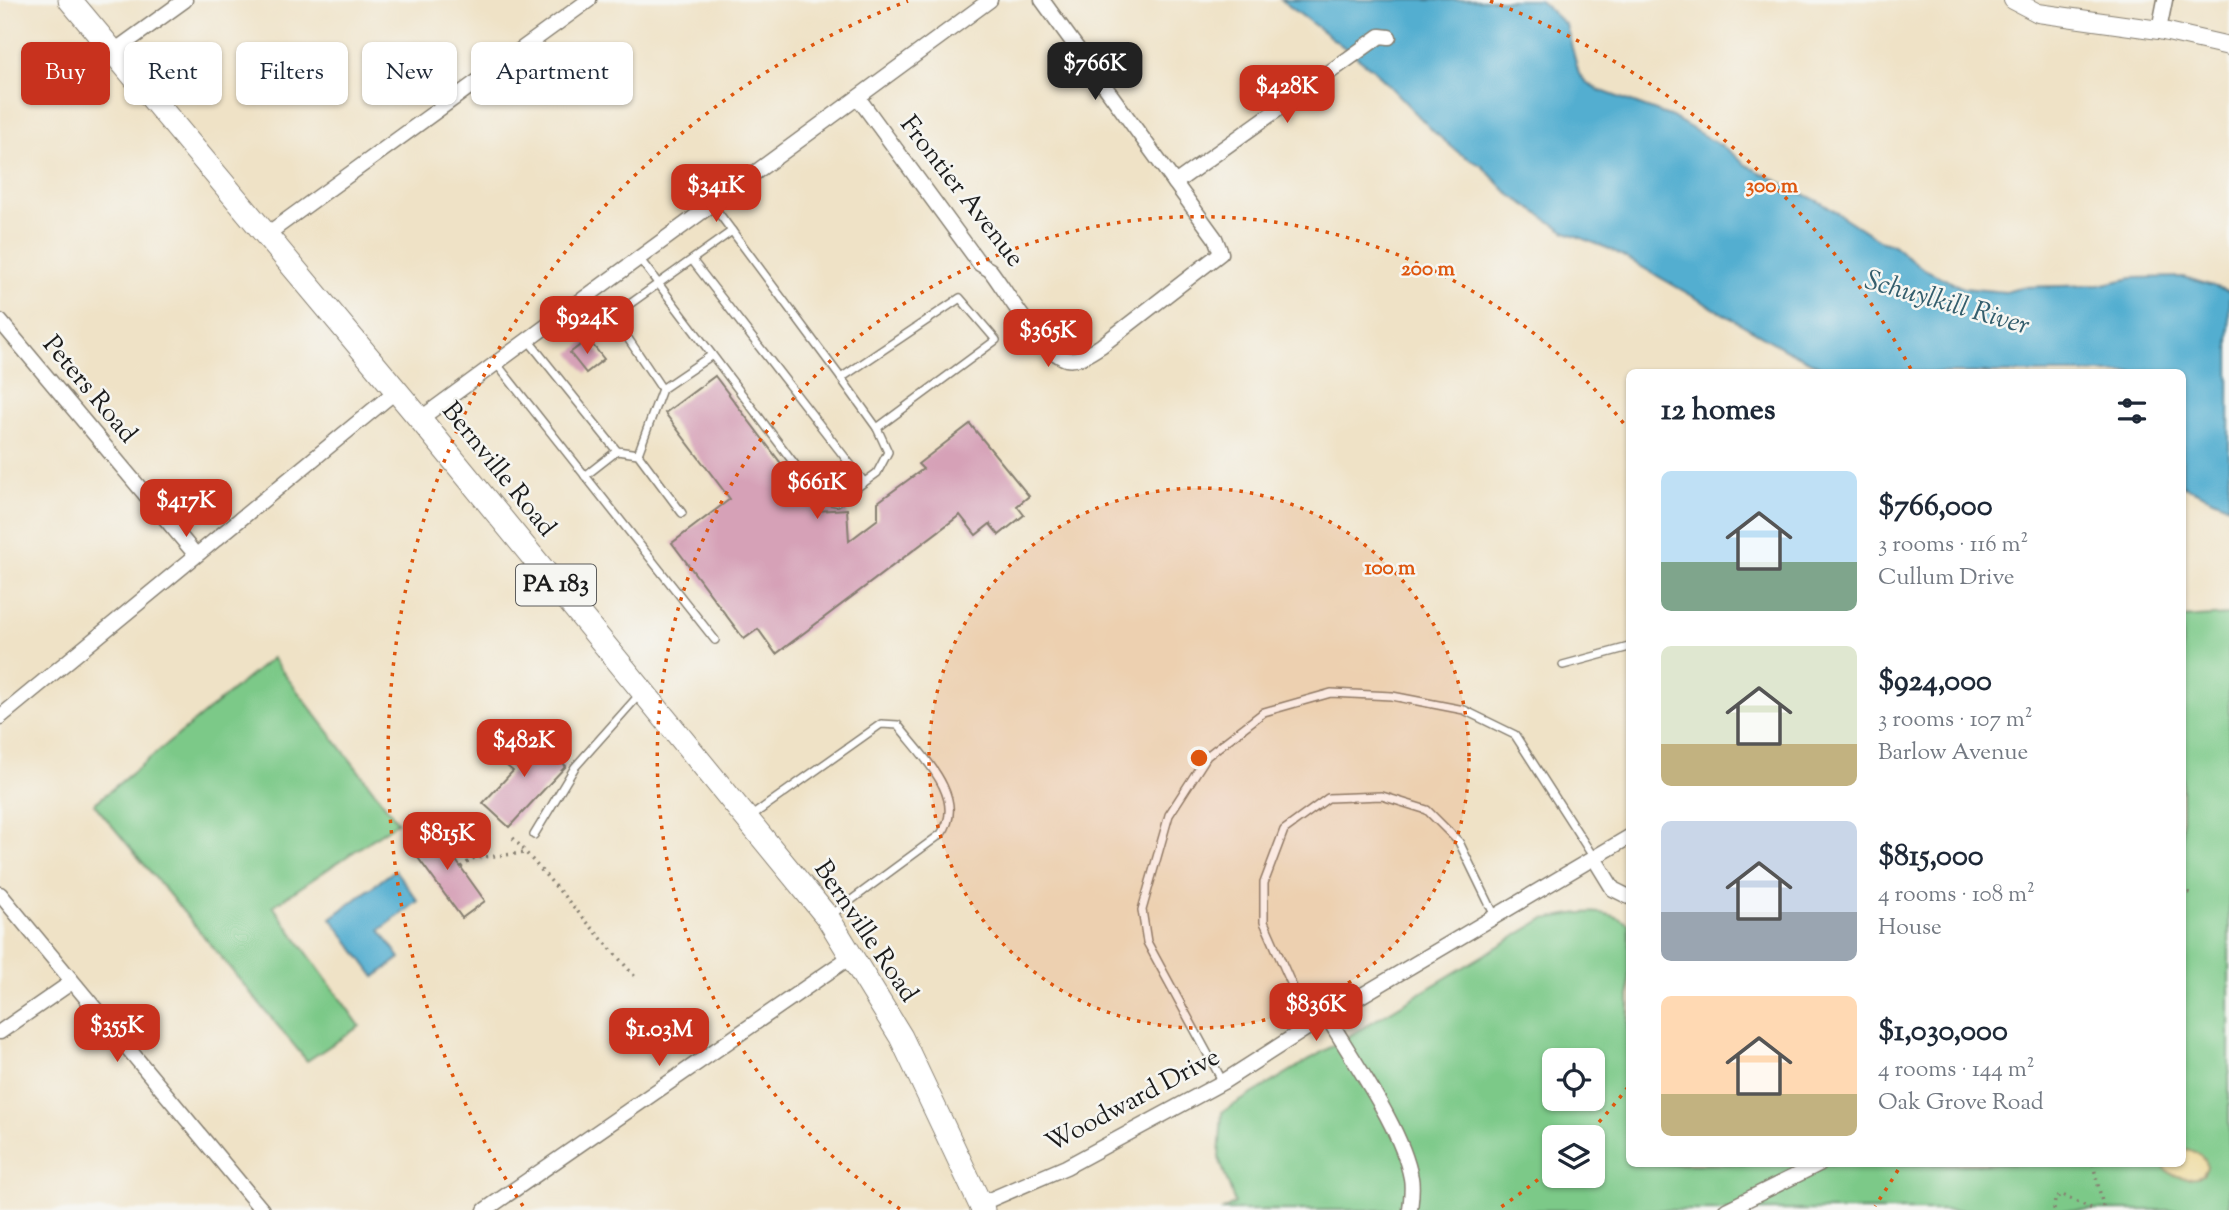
<!DOCTYPE html>
<meta charset="utf-8">
<style>
body{margin:0;font-family:"Sorts Mill Goudy",serif;background:#f6f6f7;color:#1f2937;height:100vh;display:flex;flex-direction:column;font-size:26px;white-space:nowrap}
*{box-sizing:border-box;margin:0}
p{font-size:23px;color:#747a83}
.icon{flex:none;width:38px;height:38px;fill:none;stroke:currentColor;stroke-width:2;stroke-linecap:round;stroke-linejoin:round}
.map{position:relative;flex:1;overflow:hidden}
.drawer{position:absolute;left:1626px;top:369px;width:560px;height:798px;display:flex;flex-direction:column;background:#fff;border-radius:10px;box-shadow:0 2px 5px #0004}
.drawer>*{flex:none}
.top-card{position:absolute;left:21px;top:42px;width:665px;height:63px;display:flex;gap:14px}
.buttons{position:absolute;left:1542px;top:1048px;display:grid;gap:14px}
.buttons a{display:grid;place-items:center;width:63px;height:63px;border-radius:10px;background:#fff;box-shadow:0 2px 5px #0004;font-size:35px}
.price{position:absolute;translate:-50% -60px;padding:0 16px;border-radius:14px;background:#c8321e;color:#fff;font-size:23px;line-height:46px;filter:drop-shadow(0 2px 4px #0008)}
.price::after{content:'';position:absolute;left:50%;top:42px;width:21px;height:16px;margin-left:-10px;background:inherit;clip-path:polygon(0 0,100% 0,50% 100%)}
.price.selected{background:#222;color:#fff}
ul{padding:0;list-style:none}
li{display:flex;align-items:center;gap:21px;height:175px;padding:0 35px}
li span{display:grid;place-items:center;flex:none;width:196px;height:140px;border-radius:10px;color:#555}
li>.icon{margin-inline-start:auto}
span .icon{width:84px;height:84px;fill:#fffc;stroke-width:1}
li b{font-size:30px}
h2{display:flex;justify-content:space-between;align-items:center;height:84px;padding:0 35px;font-size:30px}
.tag{padding:0 24px;border-radius:10px;background:#fff;box-shadow:0 2px 5px #0004;font-size:24px;line-height:63px}
.tag.selected{background:#c8321e;color:#fff}
.map>svg:first-child{display:block}
.green{fill:#7bc988;stroke:#4c7252;stroke-width:2;fill-rule:evenodd}
.sand{fill:#eeda9e;stroke:#857b5d;stroke-width:2}
.water{fill:#52aed0;stroke:#376576;stroke-width:2}
.building{fill:#d6a1b7}
.lines{fill:none;stroke-linecap:round;stroke-linejoin:round}
.service-casing{stroke:#867f71;stroke-width:10}
.minor-casing{stroke:#867f71;stroke-width:17}
.tertiary-casing{stroke:#867f71;stroke-width:20}
.primary-casing{stroke:#867f71;stroke-width:25}
.path{stroke:#867f71;stroke-width:3.5;stroke-dasharray:2 5;stroke-linecap:butt}
.service{stroke:#fff;stroke-width:7}
.minor{stroke:#fff;stroke-width:14}
.tertiary{stroke:#fff;stroke-width:18}
.primary{stroke:#fff;stroke-width:23}
.ring{fill:none;stroke:#de560d;stroke-width:3.5;stroke-dasharray:3.5 7}
.labels{text-anchor:middle;dominant-baseline:central;stroke-width:5;stroke-linejoin:round;paint-order:stroke}
.shield{fill:#f6f6f2;stroke:#5d5d5c;stroke-width:2}
.shield-label{font-size:24px;font-weight:bold;fill:#1c1c1c}
.street-label{font-size:26px;fill:#1c1c1c;stroke:#f6f6f2}
.water-label{font-size:28px;font-style:italic;fill:#345e6d;stroke:#f6f6f2}
.centre{fill:#de560d;stroke:#f6f6f2;stroke-width:3.5}
.ring-label{font-size:21px;text-anchor:middle;font-weight:bold;fill:#de560d;stroke:#f6f6f2;stroke-width:5;stroke-linejoin:round;paint-order:stroke}
</style>
<div class="map">
<svg width="2229" height="1210" viewBox="0 0 2229 1210">
<rect width="100%" height="100%" fill="#f6f6f2"/>
<filter id="ink" filterUnits="userSpaceOnUse"><feTurbulence type="fractalNoise" baseFrequency=".0143" numOctaves="2"/><feDisplacementMap in="SourceGraphic" scale="14" xChannelSelector="R" yChannelSelector="G"/><feConvolveMatrix kernelMatrix="1 2 1 2 8 2 1 2 1" color-interpolation-filters="sRGB"/></filter>
<filter id="wash" filterUnits="userSpaceOnUse"><feTurbulence type="fractalNoise" baseFrequency=".00686" numOctaves="4" result="noise"/><feDisplacementMap in="SourceGraphic" scale="28" xChannelSelector="R" yChannelSelector="G"/><feGaussianBlur stdDeviation="1.57" result="paint"/><feColorMatrix in="noise" values="0 0 0 0 0 0 0 0 0 0 0 0 0 0 0 0 0 1.4 0 .05"/><feComposite in="paint" operator="in"/></filter>
<g filter="url(#wash)">
<rect width="100%" height="100%" fill="#efe2c6"/>
<g class="green">
<path d="M2229,615V1210H1223L1235,1203L1219,1158L1222,1112L1544,919C1575,914 1601,905 1629,924V1164H2182V618ZM1554,1060H1592V1099H1554ZM1554,1138H1592V1176H1554Z"/>
<polygon points="272,658 398,822 273,906 360,1026 307,1061 94,804"/>
</g>
<path class="sand" d="M2182,1149C2195,1149 2203,1155 2207,1167L2203,1175C2189,1181 2170,1178 2162,1164H2182Z"/>
<g class="water">
<polygon points="1281,0 1539,0 1566,25 1579,74 1586,82 1599,90 1672,117 1728,150 1746,165 1822,203 1879,240 1892,244 1922,268 1963,288 2005,292 2024,287 2099,285 2132,278 2184,277 2229,291 2229,506 2182,485 2182,373 1833,373 1785,349 1612,250 1566,232 1509,194 1482,166 1459,153 1434,132 1373,69"/>
<polygon points="395,870 418,901 380,930 400,958 375,977 331,918"/>
</g>
<g id="blocks">
<g class="building">
<polygon points="588,339 604,359 586,373 570,353"/>
<polygon points="715,376 817,511 847,509 849,541 878,519 878,502 923,469 918,464 970,424 1029,496 1017,506 1024,515 999,535 990,524 976,535 960,515 776,654 758,629 744,639 672,543 730,499 665,413"/>
<polygon points="530,733 566,766 509,827 483,803 513,771 502,762"/>
<polygon points="432,827 485,901 462,918 408,844"/>
</g>
</g>
</g>
<g filter="url(#ink)">
<use href="#blocks" fill-opacity="0" stroke="#867f71" stroke-width="2"/>
<g class="lines">
<defs>
<g id="service">
<polyline points="639,258 821,499 837,502 877,473 888,452 877,428 996,340 960,298 841,378 712,204"/>
<polyline points="692,260 864,482"/>
<polyline points="528,340 617,451 638,454 682,513"/>
<polyline points="712,355 662,389 613,316 732,231"/>
<polyline points="496,363 715,640"/>
<polyline points="841,378 877,428"/>
<polyline points="638,454 662,389"/>
<polyline points="585,476 617,451"/>
<polyline points="1563,665 1629,647"/>
<path d="M750,817L881,724L898,725C919,753 969,798 941,834L831,915"/>
<polyline points="534,835 575,767 640,694"/>
<polyline points="1310,1026 1264,922 1264,883 1284,830 1328,798 1382,796 1427,810 1459,842 1495,916"/>
<polyline points="1223,1082 1147,942 1142,910 1169,815 1207,756 1264,712 1331,693 1392,696 1464,710 1515,735 1594,858"/>
</g>
<g id="minor">
<polyline points="2159,30 2165,0"/>
<polyline points="113,52 185,0"/>
<path d="M859,99L980,264L990,270C1007,292 1040,351 1066,359C1078,362 1091,352 1101,346L1221,253L1215,238L1042,0"/>
<polyline points="1175,183 1380,36 1389,37"/>
<polyline points="266,235 589,0"/>
<polyline points="0,321 195,554"/>
<polyline points="420,419 990,0"/>
<polyline points="0,717 396,391"/>
<polyline points="1594,858 1613,889 1629,897"/>
<polyline points="0,894 262,1210"/>
<path d="M1327,1016C1353,1061 1402,1128 1411,1178C1413,1188 1411,1200 1410,1210"/>
<polyline points="0,1032 72,982"/>
<polyline points="980,1204 1066,1167 1223,1082 1310,1026 1629,837"/>
<polyline points="485,1210 853,955"/>
<polyline points="1726,1210 1819,1164"/>
</g>
<polyline id="tertiary" points="2013,0 2038,13 2159,30 2229,46"/>
<polyline id="primary" points="70,0 420,419 828,918 901,1037 983,1210"/>
</defs>
<use href="#service" class="service-casing"/>
<use href="#minor" class="minor-casing"/>
<use href="#tertiary" class="tertiary-casing"/>
<use href="#primary" class="primary-casing"/>
<g class="path">
<polyline points="513,838 637,979"/>
<polyline points="461,867 474,858 525,853"/>
<polyline points="2182,890 2193,894"/>
<polyline points="2093,1164 2104,1210"/>
<polyline points="2054,1210 2055,1199 2062,1195 2095,1210"/>
</g>
<use href="#service" class="service"/>
<use href="#minor" class="minor"/>
<use href="#tertiary" class="tertiary"/>
<use href="#primary" class="primary"/>
</g>
</g>
<circle cx="1199" cy="758" r="270" fill="#de560d" fill-opacity=".12"/>
<g class="ring">
<circle cx="1199" cy="758" r="270"/>
<path d="M1628 1087A541 541 0 0 1 1585 1137M1554 1166A541 541 0 0 1 1498 1209M900 1209A541 541 0 1 1 1628 429"/>
<path d="M1898 1170A811 811 0 0 1 1875 1206M523 1206A811 811 0 0 1 908 1M1490 1A811 811 0 0 1 1912 371"/>
</g>
<g class="labels">
<rect class="shield" x="516" y="564.5" width="80" height="41" rx="5"/>
<g class="shield-label">
<text x="556" y="585">PA 183</text>
</g>
<g class="street-label">
<text transform="translate(961 192) rotate(52)">Frontier Avenue</text>
<text transform="translate(89 390) rotate(50)">Peters Road</text>
<text transform="translate(498 470) rotate(51)">Bernville Road</text>
<text transform="translate(865 932) rotate(56)">Bernville Road</text>
<text transform="translate(1133 1101) rotate(-28)">Woodward Drive</text>
</g>
<g class="water-label">
<text transform="translate(1947 304) rotate(16)">Schuylkill River</text>
</g>
</g>
<circle cx="1199" cy="758" r="10" class="centre"/>
<g class="ring-label">
<text x="1772" y="192">300 m</text>
<text x="1428" y="275">200 m</text>
<text x="1390" y="574">100 m</text>
</g>
</svg>
<div class="buttons">
<a><svg class="icon" aria-label="locate" viewBox="0 0 24 24"><circle cx="12" cy="12" r="6"/><path d="M12 2v4M12 18v4M2 12h4M18 12h4"/></svg></a>
<a><svg class="icon" aria-label="layers" viewBox="0 0 24 24"><path d="M12 4l9 5-9 5-9-5zM3 14l9 5 9-5"/></svg></a>
</div>
<b class="price selected" style="left:1095px;top:102px">$766K</b>
<b class="price" style="left:1287px;top:125px">$428K</b>
<b class="price" style="left:716px;top:224px">$341K</b>
<b class="price" style="left:587px;top:356px">$924K</b>
<b class="price" style="left:1048px;top:369px">$365K</b>
<b class="price" style="left:817px;top:521px">$661K</b>
<b class="price" style="left:186px;top:539px">$417K</b>
<b class="price" style="left:524px;top:779px">$482K</b>
<b class="price" style="left:447px;top:872px">$815K</b>
<b class="price" style="left:1316px;top:1043px">$836K</b>
<b class="price" style="left:117px;top:1064px">$355K</b>
<b class="price" style="left:659px;top:1068px">$1.03M</b>
<div class="top-card">
<a class="tag selected">Buy</a>
<a class="tag">Rent</a>
<a class="tag">Filters</a>
<a class="tag">New</a>
<a class="tag">Apartment</a>
</div>
<section class="drawer">
<h2>12 homes<svg class="icon" aria-label="filters" viewBox="0 0 24 24"><path d="M4 7h16M4 17h16"/><circle cx="9" cy="7" r="2"/><circle cx="15" cy="17" r="2"/></svg></h2>
<ul>
<li><span style="background:linear-gradient(#bfe0f5 65%,#7fa58c 0)"><svg class="icon" aria-label="home" viewBox="0 0 24 24"><path d="M3 11l9-7 9 7M6 9v11h12V9"/></svg></span><div><b>$766,000</b><p>3 rooms · 116 m²</p><p>Cullum Drive</p></div></li>
<li><span style="background:linear-gradient(#dfe7d0 70%,#c2b280 0)"><svg class="icon" aria-label="home" viewBox="0 0 24 24"><path d="M3 11l9-7 9 7M6 9v11h12V9"/></svg></span><div><b>$924,000</b><p>3 rooms · 107 m²</p><p>Barlow Avenue</p></div></li>
<li><span style="background:linear-gradient(#c9d6e8 65%,#9aa5b1 0)"><svg class="icon" aria-label="home" viewBox="0 0 24 24"><path d="M3 11l9-7 9 7M6 9v11h12V9"/></svg></span><div><b>$815,000</b><p>4 rooms · 108 m²</p><p>House</p></div></li>
<li><span style="background:linear-gradient(#ffd9b3 70%,#c2b280 0)"><svg class="icon" aria-label="home" viewBox="0 0 24 24"><path d="M3 11l9-7 9 7M6 9v11h12V9"/></svg></span><div><b>$1,030,000</b><p>4 rooms · 144 m²</p><p>Oak Grove Road</p></div></li>
</ul>
</section>
</div>
